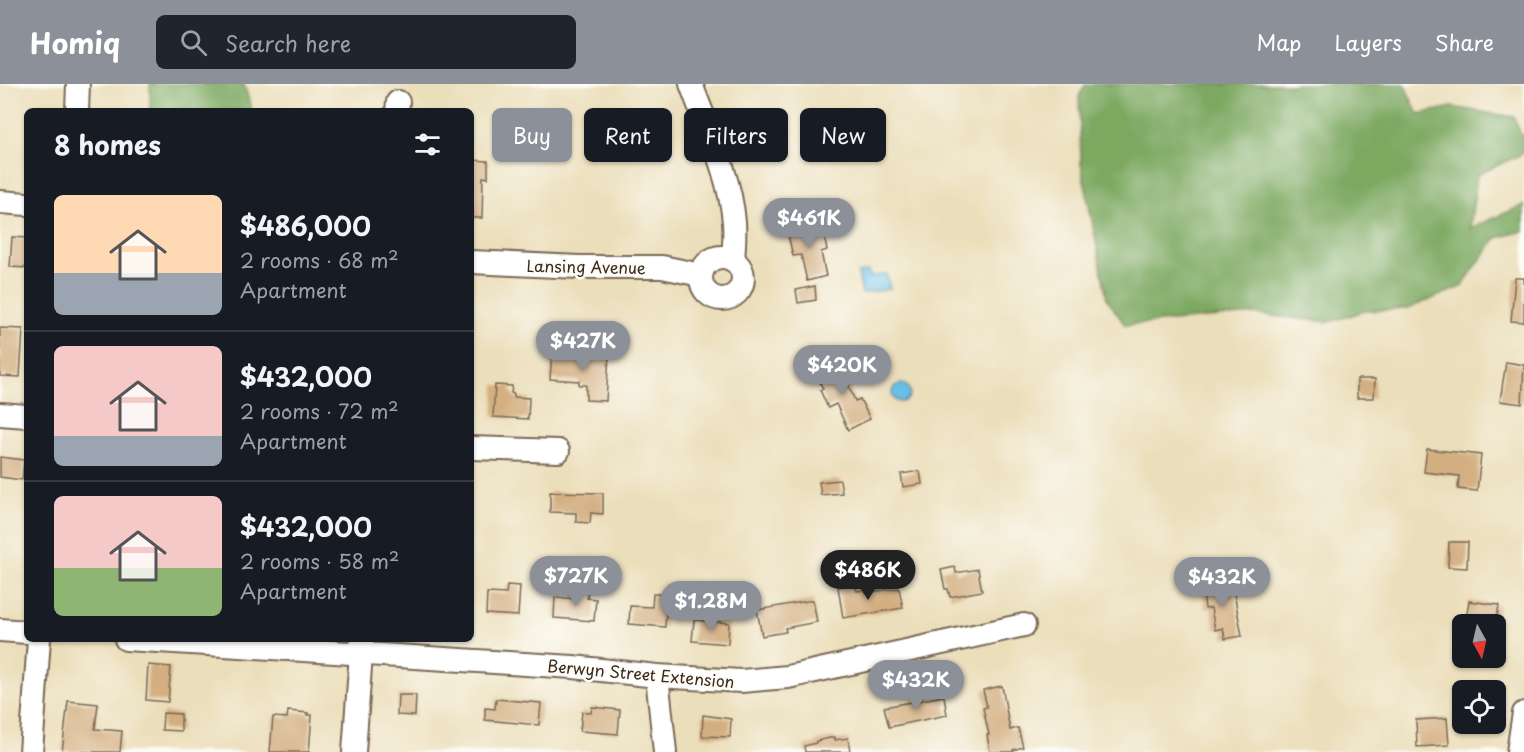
<!DOCTYPE html>
<meta charset="utf-8">
<style>
body{margin:0;font-family:"Playpen Sans",sans-serif;background:#20242c;color:#f1f3f6;height:100vh;display:flex;flex-direction:column;font-size:22px;white-space:nowrap}
*{box-sizing:border-box;margin:0}
p{font-size:20px;color:#9ea1a6}
.icon{flex:none;width:33px;height:33px;fill:none;stroke:currentColor;stroke-width:2;stroke-linecap:round;stroke-linejoin:round}
.map{position:relative;flex:1;overflow:hidden}
.drawer{position:absolute;left:24px;top:24px;width:450px;height:534px;display:flex;flex-direction:column;background:#171b24;border-radius:9px;box-shadow:0 2px 4px #0004}
.drawer>*{flex:none}
.top-card{position:absolute;left:492px;top:24px;width:570px;height:54px;display:flex;gap:12px}
.needle{width:39px;rotate:172deg}
.fabs{position:absolute;left:1452px;top:530px;display:grid;gap:12px}
.fabs a{display:grid;place-items:center;width:54px;height:54px;border-radius:9px;background:#171b24;box-shadow:0 2px 4px #0004;font-size:30px}
.price{position:absolute;translate:-50% -51px;padding:0 14px;border-radius:21px;background:#8c9099;color:#fff;font-size:20px;line-height:39px;filter:drop-shadow(0 2px 3px #0008)}
.price::after{content:'';position:absolute;left:50%;top:36px;width:18px;height:14px;margin-left:-9px;background:inherit;clip-path:polygon(0 0,100% 0,50% 100%)}
.price.current{background:#222;color:#fff}
ul{padding:0;list-style:none}
li{display:flex;align-items:center;gap:18px;height:150px;padding:0 30px}
li+li{border-top:2px solid #363941}
li span{display:grid;place-items:center;flex:none;width:168px;height:120px;border-radius:9px;color:#555}
li>.icon{margin-inline-start:auto}
span .icon{width:72px;height:72px;fill:#fffc;stroke-width:1}
li b{font-size:26px}
h2{display:flex;justify-content:space-between;align-items:center;height:72px;padding:0 30px;font-size:26px}
.tag{padding:0 21px;border-radius:9px;background:#171b24;box-shadow:0 2px 4px #0004;font-size:21px;line-height:54px}
.tag.current{background:#8c9099;color:#fff}
header{display:flex;align-items:center;gap:36px;box-sizing:border-box;height:84px;padding:0 30px;background:#8c9099;color:#fff}
header strong{font-size:28px}
nav{display:flex;gap:33px;margin-inline-start:auto;font-size:21px}
.search{width:420px;height:54px;background:#20242c;display:flex;align-items:center;gap:15px;box-sizing:border-box;padding:0 21px;border-radius:9px;color:#9ea1a6;font-size:22px}
.map>svg:first-child{display:block}
.forest{fill:#7ca861;stroke:#5c6940;stroke-width:1.5}
.water{fill:#69bfe6;stroke:#527482;stroke-width:1.5}
.building{fill:#d3ae80}
.lines{fill:none;stroke-linecap:round;stroke-linejoin:round}
.minor-casing{stroke:#796955;stroke-width:26}
.minor{stroke:#fff;stroke-width:22}
.labels{text-anchor:middle;dominant-baseline:central;stroke-width:5;stroke-linejoin:round;paint-order:stroke}
.street-label{font-size:16px;fill:#3b2a1e;stroke:#fdfcf7}
</style>
<header>
<strong>Homiq</strong>
<div class="search"><svg class="icon" aria-label="search" viewBox="0 0 24 24"><circle cx="10" cy="10" r="6"/><path d="M15 15l6 6"/></svg>Search here</div>
<nav><a>Map</a><a>Layers</a><a>Share</a></nav>
</header>
<div class="map">
<svg width="1524" height="668" viewBox="0 0 1524 668">
<rect width="100%" height="100%" fill="#fdfcf7"/>
<filter id="ink" filterUnits="userSpaceOnUse"><feTurbulence type="fractalNoise" baseFrequency=".0167" numOctaves="2"/><feDisplacementMap in="SourceGraphic" scale="12" xChannelSelector="R" yChannelSelector="G"/><feConvolveMatrix kernelMatrix="1 2 1 2 8 2 1 2 1" color-interpolation-filters="sRGB"/></filter>
<filter id="wash" filterUnits="userSpaceOnUse"><feTurbulence type="fractalNoise" baseFrequency=".008" numOctaves="4" result="noise"/><feDisplacementMap in="SourceGraphic" scale="24" xChannelSelector="R" yChannelSelector="G"/><feGaussianBlur stdDeviation="1.35" result="paint"/><feColorMatrix in="noise" values="0 0 0 0 0 0 0 0 0 0 0 0 0 0 0 0 0 1.4 0 .05"/><feComposite in="paint" operator="in"/></filter>
<g filter="url(#wash)">
<rect width="100%" height="100%" fill="#ebdeba"/>
<g class="forest">
<polygon points="150,0 244,0 252,27 150,27"/>
<polygon points="1086,0 1404,0 1418,30 1452,23 1514,33 1521,51 1524,51 1524,69 1477,91 1470,144 1524,121 1524,147 1496,154 1461,203 1407,225 1365,227 1329,238 1255,230 1125,241 1107,215 1081,80 1079,12"/>
</g>
<g class="water">
<polygon points="869,187 870,193 887,190 890,205 862,210 858,189"/>
<circle cx="901" cy="309" r="9"/>
</g>
<g id="blocks">
<g class="building">
<polygon points="471,76 488,77 488,94 483,93 482,134 471,134"/>
<polygon points="821,139 827,166 821,168 826,192 807,197 801,171 793,172 787,146"/>
<polygon points="12,153 27,154 27,184 10,183"/>
<polygon points="1515,194 1524,194 1524,238 1511,237"/>
<polygon points="815,202 816,216 798,219 796,206"/>
<polygon points="0,244 23,245 20,293 0,292"/>
<polygon points="552,268 609,271 606,317 586,316 586,301 579,301 579,297 550,295"/>
<polygon points="845,278 851,290 845,293 855,317 860,315 870,335 848,346 836,320 828,324 820,306 823,305 817,291"/>
<polygon points="1506,278 1524,281 1522,320 1500,317"/>
<polygon points="1357,295 1375,295 1374,314 1357,314"/>
<polygon points="495,301 512,302 511,309 514,310 514,313 529,314 528,335 493,333"/>
<polygon points="1427,365 1481,371 1477,407 1458,405 1459,392 1424,388"/>
<polygon points="0,373 24,376 22,396 0,393"/>
<polygon points="920,387 922,400 903,403 901,390"/>
<polygon points="840,396 842,409 821,411 819,398"/>
<polygon points="550,408 603,409 603,430 591,429 590,439 576,438 576,429 550,428"/>
<polygon points="1449,458 1468,458 1467,484 1448,483"/>
<polygon points="955,483 956,489 978,485 982,507 950,513 948,505 945,505 941,486"/>
<polygon points="1221,495 1224,506 1233,504 1242,552 1225,555 1223,544 1215,546 1211,524 1205,525 1202,499"/>
<polygon points="855,500 857,507 865,506 866,509 899,504 903,524 843,534 838,503"/>
<polygon points="507,501 520,502 518,532 486,530 487,509 506,510"/>
<polygon points="575,506 588,507 587,514 596,515 594,537 554,534 555,513 575,515"/>
<polygon points="653,510 667,510 665,543 629,540 630,522 652,523"/>
<polygon points="813,516 817,538 785,544 786,548 762,552 757,526"/>
<polygon points="1469,517 1499,521 1496,540 1465,540"/>
<polygon points="694,536 729,539 728,560 692,557"/>
<polygon points="148,581 171,583 168,618 146,616"/>
<polygon points="1002,602 1010,646 1018,644 1023,663 1013,666 1014,668 990,668 987,651 989,651 983,624 987,623 983,606"/>
<polygon points="398,611 416,611 415,632 397,631"/>
<polygon points="944,612 947,631 889,643 884,623"/>
<polygon points="496,615 541,619 539,641 485,636 485,624 495,625"/>
<polygon points="68,617 98,620 95,645 122,647 120,668 62,668"/>
<polygon points="592,623 620,626 618,650 580,647 582,628 591,629"/>
<polygon points="288,627 308,629 307,631 312,631 309,668 270,668 273,633 287,634"/>
<polygon points="163,629 181,630 181,647 162,646"/>
<polygon points="703,631 731,635 730,653 702,652"/>
<polygon points="1447,634 1449,661 1417,663 1416,636"/>
<polygon points="835,653 835,656 848,654 850,668 805,668 804,662 816,659 816,657"/>
</g>
</g>
</g>
<g filter="url(#ink)">
<use href="#blocks" fill-opacity="0" stroke="#796955" stroke-width="1.5"/>
<g class="lines">
<defs>
<g id="minor">
<path d="M691,0C707,44 730,91 734,138C735,151 734,164 733,176"/>
<polyline points="77,27 78,0"/>
<polyline points="397,27 398,18"/>
<polyline points="0,118 27,120"/>
<circle cx="722" cy="194" r="21"/>
<polyline points="471,178 579,183 662,183 701,191"/>
<polyline points="0,330 27,332"/>
<polyline points="471,364 558,367"/>
<polyline points="0,546 27,548"/>
<polyline points="126,555 573,583 657,592 741,597 788,593 1024,541"/>
<polyline points="657,592 665,668"/>
<polyline points="31,668 39,555"/>
<polyline points="354,668 362,555"/>
<polyline points="1518,668 1524,629"/>
</g>
</defs>
<use href="#minor" class="minor-casing"/>
<use href="#minor" class="minor"/>
</g>
</g>
<g class="labels">
<g class="street-label">
<text transform="translate(586 182) rotate(1)">Lansing Avenue</text>
<text transform="translate(641 589) rotate(5)">Berwyn Street Extension</text>
</g>
</g>
</svg>
<div class="fabs">
<a><svg class="needle" viewBox="-14 -14 28 28"><path d="M0-13l5 13h-10z" fill="#e53935"/><path d="M0 13l5-13h-10z" fill="#9ea1a6"/></svg></a>
<a><svg class="icon" aria-label="locate" viewBox="0 0 24 24"><circle cx="12" cy="12" r="6"/><path d="M12 2v4M12 18v4M2 12h4M18 12h4"/></svg></a>
</div>
<b class="price" style="left:809px;top:165px">$461K</b>
<b class="price" style="left:583px;top:288px">$427K</b>
<b class="price" style="left:842px;top:312px">$420K</b>
<b class="price current" style="left:868px;top:517px">$486K</b>
<b class="price" style="left:576px;top:523px">$727K</b>
<b class="price" style="left:1222px;top:524px">$432K</b>
<b class="price" style="left:711px;top:548px">$1.28M</b>
<b class="price" style="left:916px;top:627px">$432K</b>
<div class="top-card">
<a class="tag current">Buy</a>
<a class="tag">Rent</a>
<a class="tag">Filters</a>
<a class="tag">New</a>
</div>
<section class="drawer">
<h2>8 homes<svg class="icon" aria-label="filters" viewBox="0 0 24 24"><path d="M4 7h16M4 17h16"/><circle cx="9" cy="7" r="2"/><circle cx="15" cy="17" r="2"/></svg></h2>
<ul>
<li><span style="background:linear-gradient(#ffd9b3 65%,#9aa5b1 0)"><svg class="icon" aria-label="home" viewBox="0 0 24 24"><path d="M3 11l9-7 9 7M6 9v11h12V9"/></svg></span><div><b>$486,000</b><p>2 rooms · 68 m²</p><p>Apartment</p></div></li>
<li><span style="background:linear-gradient(#f6c9c9 75%,#9aa5b1 0)"><svg class="icon" aria-label="home" viewBox="0 0 24 24"><path d="M3 11l9-7 9 7M6 9v11h12V9"/></svg></span><div><b>$432,000</b><p>2 rooms · 72 m²</p><p>Apartment</p></div></li>
<li><span style="background:linear-gradient(#f6c9c9 60%,#8fb573 0)"><svg class="icon" aria-label="home" viewBox="0 0 24 24"><path d="M3 11l9-7 9 7M6 9v11h12V9"/></svg></span><div><b>$432,000</b><p>2 rooms · 58 m²</p><p>Apartment</p></div></li>
</ul>
</section>
</div>
